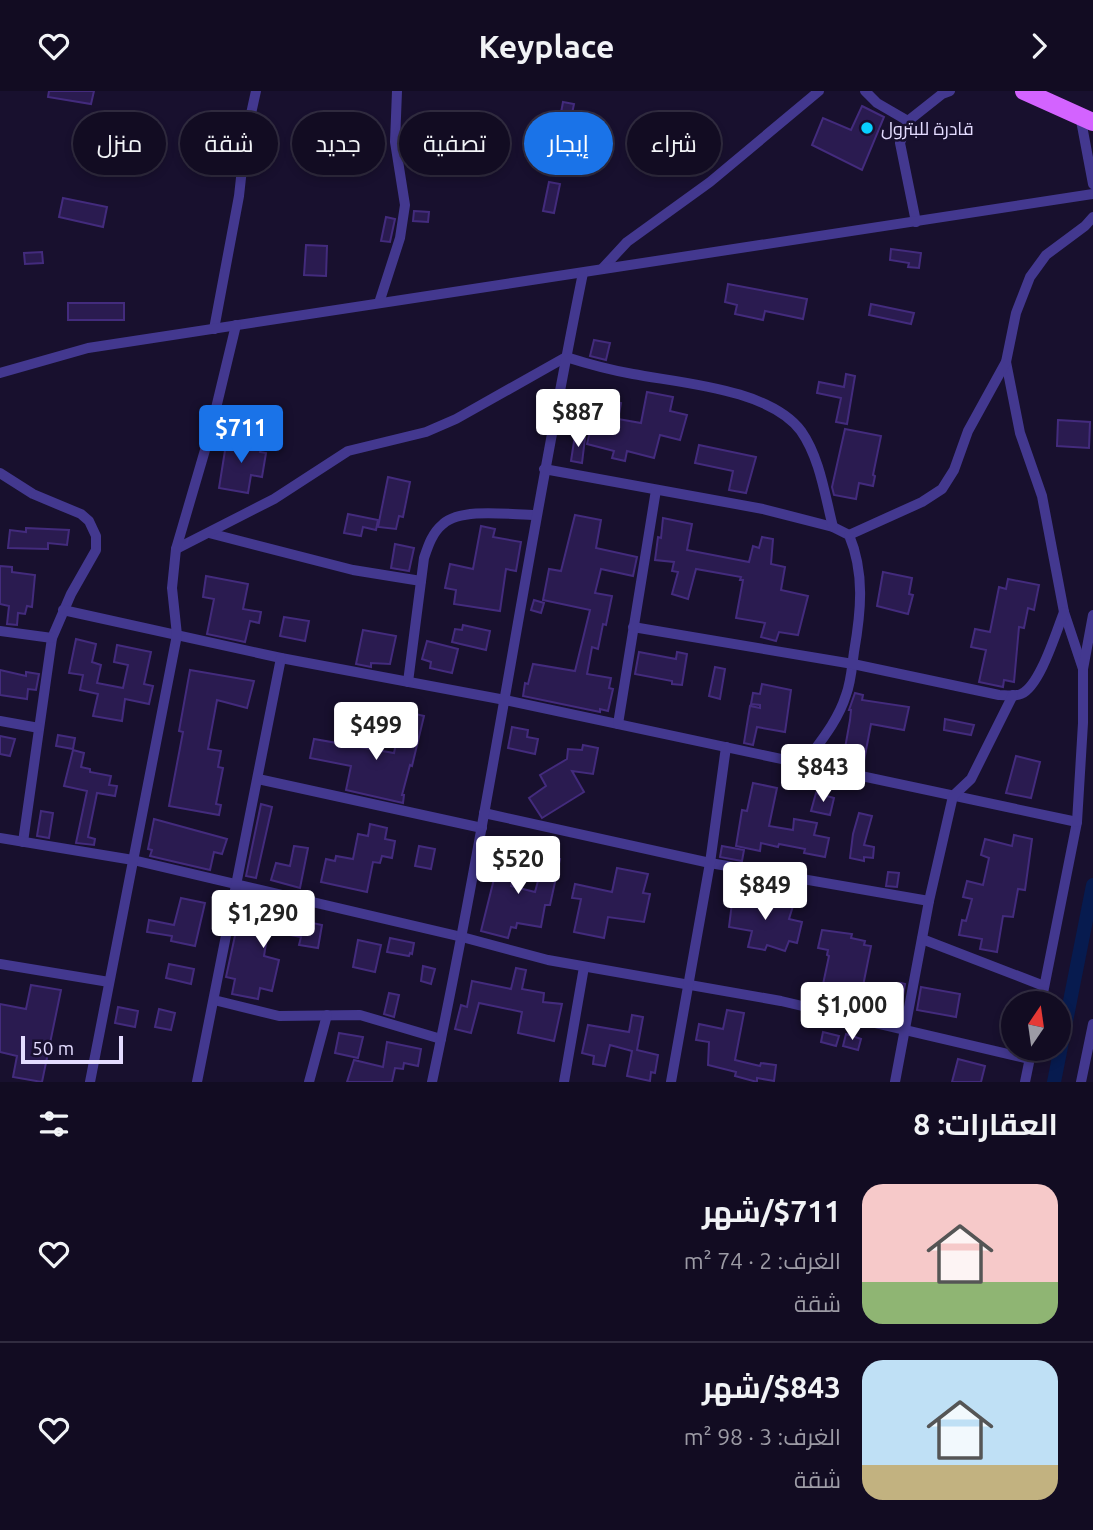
<!DOCTYPE html>
<html lang="ar">
<meta charset="utf-8">
<style>
body{margin:0;font-family:Ubuntu,Cairo,sans-serif;background:#1f1a2f;color:#f1f3f6;direction:rtl;height:100vh;display:flex;flex-direction:column;font-size:26px;white-space:nowrap}
*{box-sizing:border-box;margin:0}
p{font-size:23px;color:#9c9ba5}
.icon{flex:none;width:38px;height:38px;fill:none;stroke:currentColor;stroke-width:2;stroke-linecap:round;stroke-linejoin:round}
.map{position:relative;height:991px;overflow:hidden;direction:ltr}
.panel{display:flex;flex-direction:column;background:#120c22;flex:1}
.panel>*{flex:none}
.top-card{position:absolute;left:21px;top:21px;width:700px;height:63px;direction:rtl;display:flex;gap:14px}
.needle{width:46px;rotate:13deg}
.controls{position:absolute;left:1001px;top:900px;display:grid;gap:14px}
.controls a{display:grid;place-items:center;width:70px;height:70px;border-radius:50%;background:#120c22;box-shadow:0 4px 10px #0003,0 0 0 2px #312c40;font-size:35px}
.scale{position:absolute;left:21px;bottom:18px;width:102px;box-sizing:border-box;padding-left:7px;border:4px solid #e4dcff;border-top:0;font-size:19px;line-height:24px;white-space:nowrap;color:#e4dcff;-webkit-text-stroke:5px #18102e;paint-order:stroke}
.price{position:absolute;translate:-50% -60px;padding:0 16px;border-radius:7px;background:#fff;color:#222;font-size:23px;line-height:46px;filter:drop-shadow(0 2px 4px #0008)}
.price::after{content:'';position:absolute;left:50%;top:42px;width:21px;height:16px;margin-left:-10px;background:inherit;clip-path:polygon(0 0,100% 0,50% 100%)}
.price.selected{background:#1a73e8;color:#fff}
ul{padding:0;list-style:none}
li{display:flex;align-items:center;gap:21px;height:175px;padding:0 35px}
li+li{border-top:2px solid #312c40}
li span{display:grid;place-items:center;flex:none;width:196px;height:140px;border-radius:21px;color:#555}
li>.icon{margin-inline-start:auto}
span .icon{width:84px;height:84px;fill:#fffc;stroke-width:1}
li b{font-size:30px}
h2{display:flex;justify-content:space-between;align-items:center;height:84px;padding:0 35px;font-size:30px}
.pill{padding:0 24px;border-radius:32px;background:#120c22;box-shadow:0 4px 10px #0003,0 0 0 2px #312c40;font-size:24px;line-height:63px}
.pill.selected{background:#1a73e8;color:#fff}
header{display:flex;justify-content:space-between;align-items:center;height:91px;padding:0 35px;background:#120c22;font-size:32px;font-weight:700}
.map>svg:first-child{display:block}
.lines{fill:none;stroke-linecap:round;stroke-linejoin:round}
.canal{stroke:#071b4f;stroke-width:14}
.building{fill:#2a1b50;stroke:#432b7d;stroke-width:2}
.minor{stroke:#43388f;stroke-width:10}
.primary{stroke:#d363ff;stroke-width:18}
.poi-dot{fill:#08d0ff;stroke:#18102e;stroke-width:2.5}
.labels{text-anchor:middle;dominant-baseline:central;stroke-width:5;stroke-linejoin:round;paint-order:stroke}
.poi-label{font-size:18px;fill:#e4dcff;stroke:#18102e;text-anchor:start}
</style>
<header><svg class="icon" aria-label="forward" viewBox="0 0 24 24"><path d="M9 5l7 7-7 7"/></svg>Keyplace<svg class="icon" aria-label="heart" viewBox="0 0 24 24"><path d="M12 20l-8-8c-3-5 5-10 8-4 3-6 11-1 8 4z"/></svg></header>
<div class="map">
<svg width="1093" height="991" viewBox="0 0 1093 991">
<rect width="100%" height="100%" fill="#18102e"/>
<g class="lines">
<polyline class="canal" points="1054,991 1093,794"/>
</g>
<g class="building">
<polygon points="49,0 94,0 91,13 48,6"/>
<polygon points="563,11 574,13 565,56 555,54"/>
<polygon points="862,15 884,26 862,79 812,54 823,27 851,39"/>
<polygon points="549,91 560,93 554,122 543,120"/>
<polygon points="63,107 107,116 103,136 59,126"/>
<polygon points="414,120 429,121 428,131 413,130"/>
<polygon points="386,126 395,128 390,151 381,150"/>
<polygon points="306,154 327,155 326,185 304,184"/>
<polygon points="891,158 921,162 919,177 908,176 909,172 890,169"/>
<polygon points="42,161 43,172 25,173 24,162"/>
<polygon points="728,193 807,208 803,228 765,220 763,229 735,223 737,214 725,211"/>
<rect x="68" y="212" width="56" height="17"/>
<polygon points="871,213 914,222 911,233 869,224"/>
<polygon points="594,249 610,252 606,269 590,265"/>
<polygon points="846,283 855,285 847,333 836,331 841,307 817,302 819,291 844,296"/>
<polygon points="647,301 673,306 670,320 687,324 680,349 660,344 654,367 627,360 625,370 612,367 614,360 587,353 598,308 621,312 618,328 641,332"/>
<polygon points="1058,329 1090,331 1089,357 1057,355"/>
<polygon points="845,338 881,345 873,384 875,385 873,395 859,392 856,408 834,404 832,396"/>
<polygon points="575,344 585,347 582,372 571,370"/>
<polygon points="227,347 262,353 260,361 266,362 262,386 251,384 248,402 219,397"/>
<polygon points="699,354 756,366 746,402 729,399 733,380 695,372"/>
<polygon points="388,386 410,391 403,426 399,425 396,438 378,436"/>
<polygon points="348,423 378,429 376,439 363,436 361,445 344,442"/>
<polygon points="575,424 601,429 596,457 637,466 633,485 601,478 595,502 612,505 606,534 603,533 598,558 592,556 587,583 611,587 609,597 613,598 608,620 600,618 600,621 523,605 525,592 528,593 533,573 575,580 590,519 543,509 549,478 561,480"/>
<polygon points="663,427 692,433 687,459 749,471 753,455 759,457 762,446 773,448 771,473 785,476 781,499 808,505 798,544 779,541 776,550 761,546 765,532 736,527 743,489 740,489 741,486 696,478 688,508 672,503 678,481 672,480 674,471 655,469 658,446 661,447"/>
<polygon points="481,435 495,438 493,446 521,451 516,480 506,478 500,520 454,513 456,499 445,497 450,473 473,478"/>
<polygon points="26,437 69,439 67,454 48,452 48,458 8,457 10,439 26,441"/>
<polygon points="395,453 414,457 409,480 391,477"/>
<polygon points="0,475 12,476 12,481 35,484 32,516 27,515 25,523 18,522 17,534 7,533 9,515 0,513"/>
<polygon points="883,481 912,487 909,503 913,504 908,523 877,515"/>
<polygon points="206,485 248,493 243,518 261,521 259,532 250,530 245,551 207,543 214,508 203,506"/>
<polygon points="1008,488 1039,494 1034,519 1028,517 1024,537 1019,536 1014,591 1004,589 1003,596 979,591 986,559 971,556 975,538 990,541 999,496 1006,498"/>
<polygon points="534,509 544,512 541,522 531,519"/>
<polygon points="284,526 309,530 305,550 280,545"/>
<polygon points="463,534 490,540 486,559 452,551 455,538 462,539"/>
<polygon points="363,539 396,545 390,573 371,572 371,576 356,573"/>
<polygon points="76,548 96,553 92,571 101,574 97,592 123,597 128,574 114,571 117,554 151,561 144,593 153,595 149,613 125,608 122,630 93,625 98,603 80,599 83,584 69,582"/>
<polygon points="427,550 458,558 452,582 430,577 431,571 422,568"/>
<polygon points="639,561 676,568 677,561 687,563 682,594 672,593 672,590 635,583"/>
<polygon points="715,576 725,578 720,608 709,605"/>
<polygon points="0,579 26,585 26,581 39,583 36,599 28,598 27,608 0,604"/>
<polygon points="190,579 254,590 247,617 217,609 208,658 221,660 218,676 223,677 216,713 221,714 219,724 169,715 183,641 179,640"/>
<polygon points="762,593 791,599 785,641 757,636 753,654 744,652 750,615 760,617 760,614 751,613 753,602 760,603"/>
<polygon points="855,602 863,604 862,609 909,616 904,639 871,633 863,675 853,673 854,665 844,663 850,629 851,619 849,619"/>
<polygon points="403,620 424,625 412,675 410,674 402,704 404,704 403,712 346,699 351,675 310,667 314,648 394,662"/>
<polygon points="945,628 974,634 971,644 944,639"/>
<polygon points="512,636 528,639 527,646 538,648 535,663 508,657"/>
<polygon points="58,644 75,647 73,658 56,655"/>
<polygon points="0,645 15,648 10,665 0,663"/>
<polygon points="583,654 598,657 593,683 572,680 584,701 542,727 529,707 546,695 540,684 567,668 568,658 582,659"/>
<polygon points="73,659 84,662 81,676 90,678 90,681 111,685 109,694 117,695 115,705 97,702 88,746 95,748 94,754 76,752 87,700 64,695"/>
<polygon points="1016,665 1040,671 1031,707 1006,702"/>
<polygon points="753,692 777,697 769,735 793,739 794,728 817,732 814,744 829,747 825,766 804,762 805,758 779,753 778,756 761,752 760,760 736,755 742,719 747,720"/>
<polygon points="816,702 834,707 830,724 811,720"/>
<polygon points="261,713 272,716 256,787 246,785"/>
<polygon points="41,720 53,722 49,747 37,745"/>
<polygon points="859,722 872,725 864,754 874,756 873,767 864,766 864,770 850,767 853,743"/>
<polygon points="154,728 227,748 222,763 214,761 210,779 150,765 152,759 148,758"/>
<polygon points="370,733 387,737 385,748 395,750 392,767 382,765 380,772 373,771 367,801 321,791 326,768 335,770 336,765 353,768 358,743 368,745"/>
<polygon points="1014,744 1032,748 1025,799 1018,798 1013,826 1003,825 997,861 980,858 982,848 959,844 962,829 966,830 972,808 963,806 967,790 983,794 989,767 981,764 985,748 1012,755"/>
<polygon points="294,755 308,757 300,797 271,789 276,772 290,775"/>
<polygon points="419,755 435,758 431,778 415,775"/>
<polygon points="722,755 744,759 742,770 720,766"/>
<polygon points="502,756 520,761 511,795 535,801 545,764 560,768 550,814 545,814 541,836 517,832 516,837 511,836 508,847 481,840"/>
<polygon points="617,777 648,783 643,802 650,803 644,831 608,826 604,847 574,841 581,808 572,807 575,793 612,801"/>
<polygon points="888,781 899,782 897,796 886,795"/>
<polygon points="733,804 761,811 762,807 793,815 789,828 802,831 797,852 789,850 785,860 767,854 765,859 748,856 752,840 729,836"/>
<polygon points="181,807 205,812 195,855 171,850 172,845 147,841 149,829 174,834"/>
<polygon points="241,817 322,834 318,857 299,854 301,846 268,840 264,865 279,869 272,900 260,897 258,908 232,903 235,888 226,886"/>
<polygon points="822,839 852,843 851,847 865,850 864,854 871,855 861,905 821,910 819,899 822,898 829,865 827,864 828,859 818,857"/>
<polygon points="390,847 414,852 412,863 410,862 409,865 387,861"/>
<polygon points="358,849 381,854 375,881 353,876"/>
<polygon points="169,873 194,878 191,893 166,887"/>
<polygon points="423,875 435,878 431,893 421,890"/>
<polygon points="516,877 526,879 522,898 544,902 543,911 562,913 554,950 518,942 522,921 479,912 471,942 455,938 461,914 467,916 472,890 511,898"/>
<polygon points="901,892 905,893 901,916 896,915"/>
<polygon points="31,894 61,899 42,991 13,986 17,965 0,961 0,913 26,918"/>
<polygon points="921,896 960,903 956,926 917,919"/>
<polygon points="389,902 399,904 394,926 384,923"/>
<polygon points="118,916 138,920 135,936 115,932"/>
<polygon points="159,918 175,922 171,939 155,936"/>
<polygon points="727,919 744,922 735,969 760,975 761,972 776,974 774,990 757,987 757,991 735,985 736,981 708,974 709,951 696,949 699,933 723,938"/>
<polygon points="632,924 643,926 637,959 658,964 655,982 651,981 650,990 627,985 632,960 610,954 605,975 593,973 594,965 582,962 588,934 629,941"/>
<polygon points="823,941 839,945 836,955 821,951"/>
<polygon points="339,942 363,946 358,967 335,962"/>
<polygon points="846,943 861,948 858,959 843,955"/>
<polygon points="387,951 421,958 418,975 404,972 403,978 395,977 392,991 347,991 354,969 383,976"/>
<polygon points="958,968 985,975 981,991 952,991"/>
</g>
<g class="lines">
<g class="minor">
<polyline points="865,0 877,12 908,30"/>
<polyline points="1080,24 1093,93"/>
<polyline points="916,131 900,52 908,30 942,3 950,0"/>
<polyline points="602,178 627,151 710,91 819,0"/>
<polyline points="379,212 400,147 405,114 395,51 397,0"/>
<polyline points="214,238 239,105 245,50 256,0"/>
<polyline points="1006,271 1020,342 1042,405 1064,521 1083,578"/>
<polyline points="0,282 88,257 1093,103"/>
<path d="M544,378L763,418L833,436L849,444C865,482 861,521 854,561C852,575 851,591 846,604C838,630 820,651 804,673"/>
<polyline points="0,382 33,403 81,423 89,430 96,445 96,459 71,503 52,547 23,751"/>
<polyline points="209,442 353,479 421,490"/>
<polyline points="849,444 922,411 942,398 954,379 968,340 1006,271 1016,222 1030,186 1046,164 1085,135 1093,126"/>
<path d="M176,458L274,408L348,360L426,341L456,328L566,266C588,273 610,279 633,283C681,292 770,298 801,340C820,367 825,405 833,436"/>
<polyline points="63,519 281,567 505,609 1077,731 1041,912"/>
<path d="M633,536L853,573L999,604C1005,604 1014,606 1021,603C1040,595 1056,541 1064,521"/>
<polyline points="0,540 52,547"/>
<path d="M408,591L424,467C428,455 432,442 443,433C462,416 512,424 536,424"/>
<polyline points="0,630 39,637"/>
<polyline points="618,633 656,399"/>
<polyline points="258,688 482,737"/>
<polyline points="484,722 710,772 929,810"/>
<polyline points="1077,731 1083,632 1083,578 1093,524"/>
<polyline points="0,747 133,769 462,846 548,869 781,910 1029,968"/>
<polyline points="922,848 1044,895"/>
<polyline points="0,873 109,891"/>
<polyline points="214,909 279,925 360,924 441,948"/>
<polyline points="90,991 177,544 172,497 176,458 210,342 236,234"/>
<polyline points="197,991 281,567"/>
<polyline points="309,991 327,924"/>
<path d="M432,991C489,723 528,451 583,182"/>
<polyline points="564,991 584,876"/>
<polyline points="671,991 710,772 726,656"/>
<polyline points="895,991 929,810 953,705 971,688 1013,604"/>
<polyline points="1025,991 1032,957"/>
<polyline points="1081,991 1093,933"/>
</g>
<polyline class="primary" points="1024,0 1093,31"/>
</g>
<circle class="poi-dot" cx="867" cy="37" r="7"/>
<g class="labels">
<g class="poi-label">
<text x="881" y="37">قادرة للبترول</text>
</g>
</g>
</svg>
<div class="controls">
<a><svg class="needle" viewBox="-14 -14 28 28"><path d="M0-13l5 13h-10z" fill="#e53935"/><path d="M0 13l5-13h-10z" fill="#9c9ba5"/></svg></a>
</div>
<div class="scale">50 m</div>
<b class="price" style="left:578px;top:358px">$887</b>
<b class="price selected" style="left:241px;top:374px">$711</b>
<b class="price" style="left:376px;top:671px">$499</b>
<b class="price" style="left:823px;top:713px">$843</b>
<b class="price" style="left:518px;top:805px">$520</b>
<b class="price" style="left:765px;top:831px">$849</b>
<b class="price" style="left:263px;top:859px">$1,290</b>
<b class="price" style="left:852px;top:951px">$1,000</b>
<div class="top-card">
<a class="pill">شراء</a>
<a class="pill selected">إيجار</a>
<a class="pill">تصفية</a>
<a class="pill">جديد</a>
<a class="pill">شقة</a>
<a class="pill">منزل</a>
</div>
</div>
<section class="panel">
<h2>العقارات: 8<svg class="icon" aria-label="filters" viewBox="0 0 24 24"><path d="M4 7h16M4 17h16"/><circle cx="9" cy="7" r="2"/><circle cx="15" cy="17" r="2"/></svg></h2>
<ul>
<li><span style="background:linear-gradient(#f6c9c9 70%,#8fb573 0)"><svg class="icon" aria-label="home" viewBox="0 0 24 24"><path d="M3 11l9-7 9 7M6 9v11h12V9"/></svg></span><div><b>$711/شهر</b><p>الغرف: 2 · 74 m²</p><p>شقة</p></div><svg class="icon" aria-label="heart" viewBox="0 0 24 24"><path d="M12 20l-8-8c-3-5 5-10 8-4 3-6 11-1 8 4z"/></svg></li>
<li><span style="background:linear-gradient(#bfe0f5 75%,#c2b280 0)"><svg class="icon" aria-label="home" viewBox="0 0 24 24"><path d="M3 11l9-7 9 7M6 9v11h12V9"/></svg></span><div><b>$843/شهر</b><p>الغرف: 3 · 98 m²</p><p>شقة</p></div><svg class="icon" aria-label="heart" viewBox="0 0 24 24"><path d="M12 20l-8-8c-3-5 5-10 8-4 3-6 11-1 8 4z"/></svg></li>
</ul>
</section>
